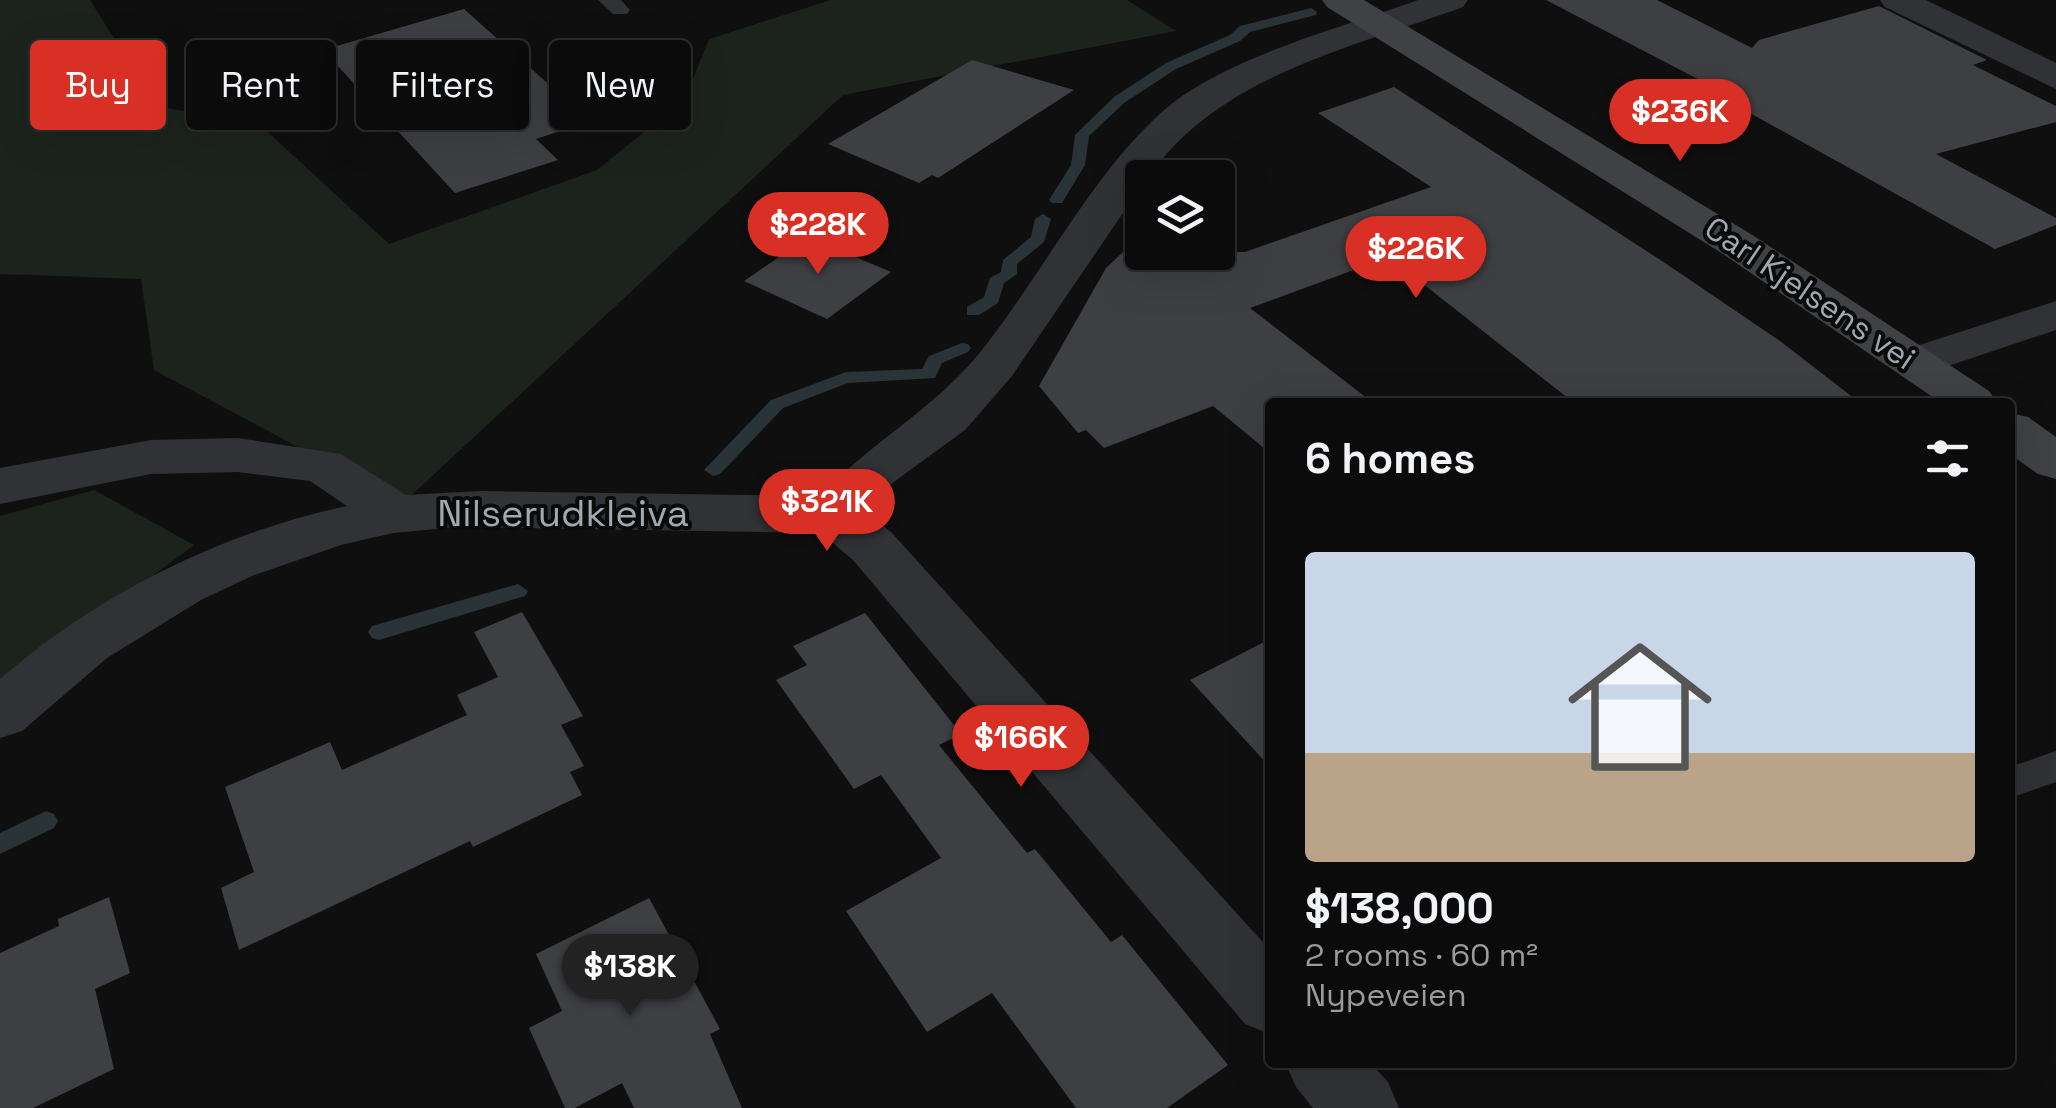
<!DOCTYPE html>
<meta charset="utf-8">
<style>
body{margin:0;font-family:"Space Grotesk",sans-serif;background:#19191a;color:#f1f3f6;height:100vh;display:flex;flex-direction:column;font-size:38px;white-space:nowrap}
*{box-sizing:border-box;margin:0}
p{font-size:32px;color:#9a9b9d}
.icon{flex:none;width:55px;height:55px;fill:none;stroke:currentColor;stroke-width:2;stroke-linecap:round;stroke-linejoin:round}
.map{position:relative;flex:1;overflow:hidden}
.panel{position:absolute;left:1265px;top:398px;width:750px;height:670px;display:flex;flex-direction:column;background:#0b0b0c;border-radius:10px;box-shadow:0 10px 40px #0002,0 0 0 2px #2b2b2d}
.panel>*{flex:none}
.banner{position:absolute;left:30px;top:40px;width:950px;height:90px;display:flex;gap:20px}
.fabs{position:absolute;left:1125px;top:160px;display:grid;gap:20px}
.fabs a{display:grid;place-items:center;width:110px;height:110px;border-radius:10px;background:#0b0b0c;box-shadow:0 10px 40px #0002,0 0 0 2px #2b2b2d;font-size:50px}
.price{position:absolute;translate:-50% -85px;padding:0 22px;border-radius:35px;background:#d93025;color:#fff;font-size:32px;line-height:65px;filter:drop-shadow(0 2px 5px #0008)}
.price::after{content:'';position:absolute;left:50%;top:60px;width:30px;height:22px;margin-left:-15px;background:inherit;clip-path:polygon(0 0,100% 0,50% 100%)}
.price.active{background:#222;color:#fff}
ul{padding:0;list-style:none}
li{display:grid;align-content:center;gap:20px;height:530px;padding:0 40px}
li+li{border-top:2px solid #2b2b2d}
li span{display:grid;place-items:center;height:310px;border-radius:10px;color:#555}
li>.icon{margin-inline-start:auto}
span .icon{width:180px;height:180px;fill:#fffc;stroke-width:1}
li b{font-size:42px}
h2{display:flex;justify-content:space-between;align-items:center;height:120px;padding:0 40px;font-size:42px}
.tag{padding:0 35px;border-radius:10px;background:#0b0b0c;box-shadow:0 10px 40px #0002,0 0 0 2px #2b2b2d;font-size:35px;line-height:90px}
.tag.active{background:#d93025;color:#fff}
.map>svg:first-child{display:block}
.green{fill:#1c231c}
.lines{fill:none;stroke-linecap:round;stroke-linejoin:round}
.stream{fill:#2a3338;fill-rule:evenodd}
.building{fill:#3e3f43}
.lane{fill:#303235;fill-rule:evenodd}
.street{fill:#303235;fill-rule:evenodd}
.secondary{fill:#3f4145;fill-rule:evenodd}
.labels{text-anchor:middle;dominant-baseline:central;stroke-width:8;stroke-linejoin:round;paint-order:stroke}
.far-street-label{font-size:32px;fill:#a1a8b0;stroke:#0a0a0b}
.street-label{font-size:38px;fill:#a1a8b0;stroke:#0a0a0b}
</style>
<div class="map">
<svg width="2056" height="1108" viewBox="0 0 2056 1108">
<rect width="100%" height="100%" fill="#0f0f10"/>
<g class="green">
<polygon points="0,0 90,0 157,107 256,121 389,244 597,170 685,99 709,39 831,0 1127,0 1176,31 843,95 403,503 154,370 141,279 0,274"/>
<polygon points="94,490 194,545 0,689 0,516"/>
</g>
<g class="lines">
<g class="stream">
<polygon points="1311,8 1317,12 1316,15 1250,32 1240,41 1176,69 1124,103 1089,136 1085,165 1062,203 1052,203 1049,200 1071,165 1075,135 1114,97 1166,63 1230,35 1240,26"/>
<polygon points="1043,214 1051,219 1044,242 1017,264 1017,274 1004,283 998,303 979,315 967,315 967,307 984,297 990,278 1001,272 1003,260 1031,237 1035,219"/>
<polygon points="962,343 968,344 971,348 968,352 942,363 935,378 848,383 783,408 720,474 713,476 704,470 771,400 846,372 922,369 929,356"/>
<polygon points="518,584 528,591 525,596 379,640 372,638 368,632 372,626"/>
<polygon points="46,811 54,814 58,821 54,828 0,854 0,833"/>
</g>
</g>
<g class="building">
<polygon points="1546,0 1657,0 1752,48 1759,40 1879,6 1987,60 1973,65 2056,106 2056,122 1936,154 2056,218 2056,225 1995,249 1732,103 1740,101"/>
<polygon points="464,9 590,121 536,139 558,160 455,193 323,50"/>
<polygon points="972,60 1074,90 938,178 932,175 919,183 828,144"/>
<polygon points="1394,87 1668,265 1780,341 1859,402 1573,402 1389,257 1250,308 1372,402 1270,402 1270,453 1213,406 1104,448 1086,430 1078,433 1039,386 1106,268 1139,237 1142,239 1142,252 1245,252 1431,187 1318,113"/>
<polygon points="808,237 891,272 827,319 744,281"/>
<polygon points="522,612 583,716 561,725 584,766 570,772 582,795 473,847 470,841 239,950 221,888 254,872 225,787 330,742 342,770 467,715 457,695 498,677 474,632"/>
<polygon points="865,613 961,734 939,745 1027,853 1035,849 1111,942 1122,935 1228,1065 1167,1108 1076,1108 992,993 927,1032 846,911 941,858 881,775 854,789 776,680 807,665 793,646"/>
<polygon points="1270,639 1270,767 1190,680"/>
<polygon points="109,897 130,973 95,989 114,1069 33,1108 0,1108 0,953 59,926 58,919"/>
<polygon points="649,898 720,1029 710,1034 742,1108 634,1108 622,1083 575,1108 565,1108 529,1028 562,1011 536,954"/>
</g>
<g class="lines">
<g class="lane">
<polygon points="598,0 621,0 630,10 627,14 613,14"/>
<polygon points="2056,751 2056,782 2010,798 2010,767"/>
</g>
<g class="street">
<path d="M1418,0H1468L1463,7C1354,47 1217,76 1148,178H1142V185L1012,376L965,430L891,484L866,513L891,532L1270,950V1034L1245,1024L853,560L821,533L458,527L393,533L341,545L252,576L201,600L107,658L22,731L0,738V679C98,594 220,533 347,506L310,481L238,472L151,474L0,504V468L151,440L238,438L341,454L406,495L481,491L820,496C870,443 931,411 978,355C1039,280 1091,175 1162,112C1222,58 1341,28 1418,0Z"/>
<polygon points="1880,0 1926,0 2056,63 2056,89 1885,7"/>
<polygon points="2056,301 2056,330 1915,377 1898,372 1891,362 1898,352"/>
<polygon points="1285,1062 1370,1062 1388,1082 1399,1108 1313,1108 1296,1087"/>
</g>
<g class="secondary">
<polygon points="1322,0 1364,0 1754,236 1989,391 1997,402 1940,402 1723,254 1327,7"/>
<polygon points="2010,413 2028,417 2056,437 2056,479 2038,474 2010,454"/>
</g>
</g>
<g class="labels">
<g class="far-street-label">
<text transform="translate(1810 293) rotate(34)">Carl Kjelsens vei</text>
</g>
<g class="street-label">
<text x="563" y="513">Nilserudkleiva</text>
</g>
</g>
</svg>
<div class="fabs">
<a><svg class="icon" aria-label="layers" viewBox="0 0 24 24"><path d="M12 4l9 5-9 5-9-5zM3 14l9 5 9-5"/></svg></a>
</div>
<b class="price" style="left:1680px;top:164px">$236K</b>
<b class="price" style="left:818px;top:277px">$228K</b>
<b class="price" style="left:1416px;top:301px">$226K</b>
<b class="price" style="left:827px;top:554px">$321K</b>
<b class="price" style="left:1021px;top:790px">$166K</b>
<b class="price active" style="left:630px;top:1019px">$138K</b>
<div class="banner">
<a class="tag active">Buy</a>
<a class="tag">Rent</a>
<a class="tag">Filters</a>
<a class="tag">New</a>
</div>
<section class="panel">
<h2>6 homes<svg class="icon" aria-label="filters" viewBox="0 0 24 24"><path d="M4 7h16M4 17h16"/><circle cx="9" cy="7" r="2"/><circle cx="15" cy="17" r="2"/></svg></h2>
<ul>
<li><span style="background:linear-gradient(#c9d6e8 65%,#b9a48a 0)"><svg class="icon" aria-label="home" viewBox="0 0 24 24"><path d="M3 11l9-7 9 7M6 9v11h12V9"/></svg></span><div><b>$138,000</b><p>2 rooms · 60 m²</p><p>Nypeveien</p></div></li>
</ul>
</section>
</div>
